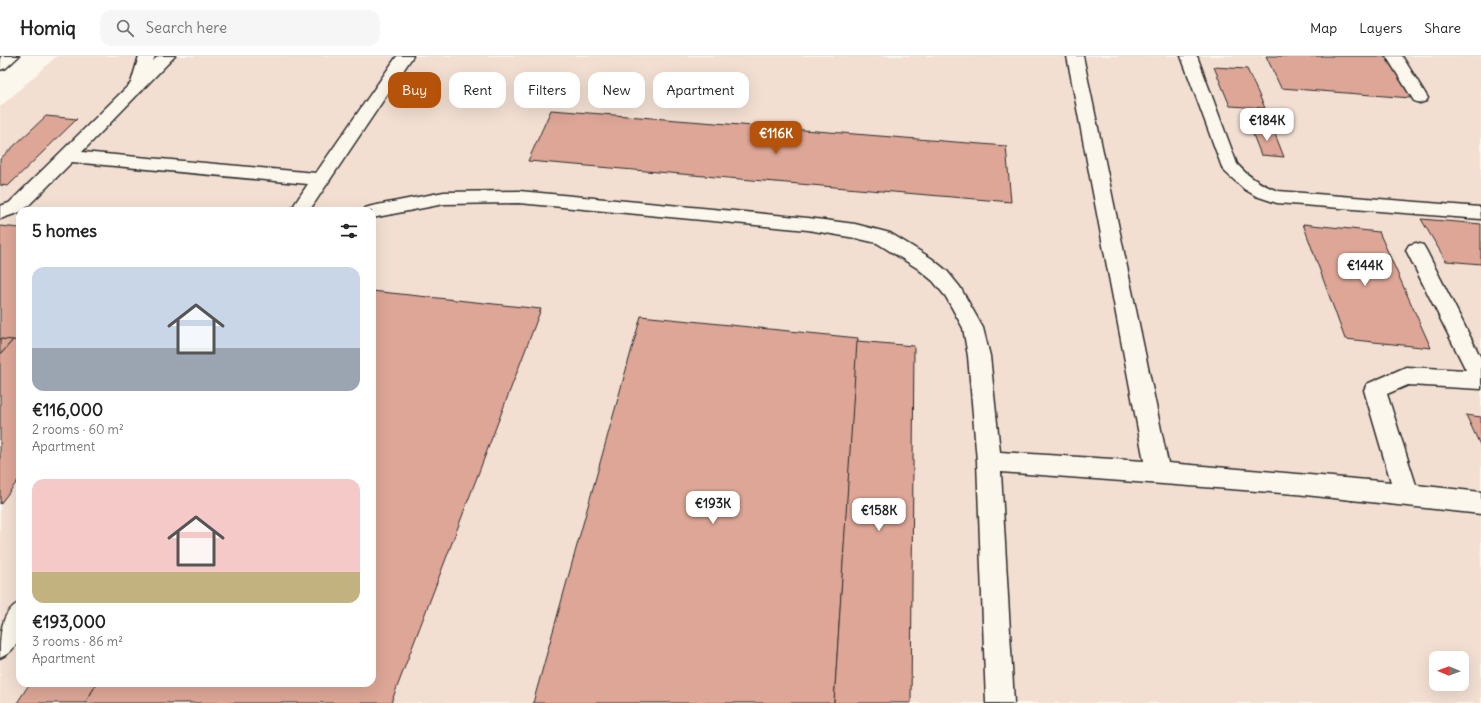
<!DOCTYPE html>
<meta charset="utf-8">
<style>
body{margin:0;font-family:Delius,sans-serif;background:#f6f6f6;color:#222;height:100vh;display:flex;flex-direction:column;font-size:15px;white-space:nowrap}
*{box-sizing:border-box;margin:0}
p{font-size:13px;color:#767676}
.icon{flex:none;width:22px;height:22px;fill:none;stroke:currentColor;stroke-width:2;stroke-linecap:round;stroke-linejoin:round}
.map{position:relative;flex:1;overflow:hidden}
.sheet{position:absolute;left:16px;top:151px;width:360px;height:480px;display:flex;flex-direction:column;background:#fff;border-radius:12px;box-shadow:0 4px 16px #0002}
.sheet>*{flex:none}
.banner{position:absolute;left:388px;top:16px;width:380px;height:36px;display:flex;gap:8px}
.needle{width:26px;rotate:271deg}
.fabs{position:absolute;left:1429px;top:595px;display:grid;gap:8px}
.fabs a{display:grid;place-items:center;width:40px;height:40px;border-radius:8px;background:#fff;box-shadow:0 4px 16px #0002;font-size:20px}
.price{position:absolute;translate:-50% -34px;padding:0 9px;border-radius:8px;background:#fff;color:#222;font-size:13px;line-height:26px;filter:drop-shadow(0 1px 2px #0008)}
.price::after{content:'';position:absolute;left:50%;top:24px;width:12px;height:9px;margin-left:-6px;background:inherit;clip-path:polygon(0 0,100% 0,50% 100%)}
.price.on{background:#b45309;color:#fff}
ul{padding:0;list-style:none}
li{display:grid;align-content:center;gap:8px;height:212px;padding:0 16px}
li span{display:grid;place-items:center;height:124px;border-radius:12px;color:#555}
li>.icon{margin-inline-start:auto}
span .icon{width:72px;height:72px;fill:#fffc;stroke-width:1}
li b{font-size:17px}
h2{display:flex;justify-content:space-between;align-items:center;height:48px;padding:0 16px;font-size:17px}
.chip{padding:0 14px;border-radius:12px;background:#fff;box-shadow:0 4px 16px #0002;font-size:14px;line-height:36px}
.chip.on{background:#b45309;color:#fff}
header{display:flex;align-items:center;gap:24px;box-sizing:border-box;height:56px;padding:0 20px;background:#fff;border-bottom:1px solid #e0e0e0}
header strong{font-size:19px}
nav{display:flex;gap:22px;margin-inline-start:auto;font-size:14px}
.search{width:280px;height:36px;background:#f6f6f6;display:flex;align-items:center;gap:10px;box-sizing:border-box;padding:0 14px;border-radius:12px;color:#767676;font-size:15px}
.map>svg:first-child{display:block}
.built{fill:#f2dfd2;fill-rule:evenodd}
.building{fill:#dda696;stroke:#2b2b2b}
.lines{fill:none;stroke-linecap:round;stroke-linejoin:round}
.minor-casing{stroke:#2b2b2b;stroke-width:3}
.minor{fill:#fbf7ec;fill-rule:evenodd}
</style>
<header>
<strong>Homiq</strong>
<div class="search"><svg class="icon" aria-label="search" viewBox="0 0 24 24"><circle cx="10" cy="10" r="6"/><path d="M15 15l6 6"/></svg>Search here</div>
<nav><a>Map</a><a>Layers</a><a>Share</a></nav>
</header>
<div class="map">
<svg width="1481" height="647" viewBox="0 0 1481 647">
<rect width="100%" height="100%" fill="#fbf7ec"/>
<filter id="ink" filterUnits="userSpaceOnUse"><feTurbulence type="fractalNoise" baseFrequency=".025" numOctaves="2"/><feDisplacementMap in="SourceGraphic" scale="8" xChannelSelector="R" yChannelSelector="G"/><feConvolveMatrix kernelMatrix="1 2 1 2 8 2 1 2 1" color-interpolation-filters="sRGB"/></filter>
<g filter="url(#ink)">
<path class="built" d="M57,0H1481V647H0V51ZM20,155H372V627H20ZM1436,602H1462V628H1436Z"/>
<g class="building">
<polygon points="1266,0 1386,0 1411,42 1281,32"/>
<polygon points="1214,11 1247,13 1265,52 1230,50"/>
<polygon points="551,54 1006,90 1011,146 528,105"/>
<polygon points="46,60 77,63 8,130 0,129 0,103"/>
<polygon points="1250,71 1273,73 1284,101 1261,99"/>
<polygon points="1421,163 1481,168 1481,208 1446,205"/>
<polygon points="1303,168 1379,176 1431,292 1345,283"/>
<polygon points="0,170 20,172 20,285 0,283"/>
<polygon points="372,235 541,253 391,647 85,647 97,627 372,627"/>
<polygon points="641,260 858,282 834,647 533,647"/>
<polygon points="0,283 13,284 0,299"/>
<polygon points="13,284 20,285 20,422 0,448 0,299"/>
<polygon points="857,285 914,290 911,647 834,647"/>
<polygon points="1466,359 1481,361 1481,391"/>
<polygon points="30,627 97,627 85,647 17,647"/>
</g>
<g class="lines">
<defs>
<g id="minor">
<polygon points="1,0 19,0 6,12 0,14"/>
<polygon points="139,0 155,0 153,5 158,0 175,0 82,96 316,117 397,0 413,0 309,155 290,155 308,128 72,106 23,155 0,163 0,150 9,147 131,27"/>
<polygon points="1067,0 1083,0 1168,407 1391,426 1364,334 1367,328 1406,311 1466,314 1406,194 1409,189 1416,187 1423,189 1426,194 1481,302 1481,333 1408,329 1387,338 1416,429 1481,436 1481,458 1296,438 1001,416 1014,647 986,647 977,405 968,300 963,272 946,241 933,225 917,212 877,187 855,182 808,174 519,147 444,148 372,162 372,155 363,155 365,152 372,150 444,136 519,135 808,162 855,168 890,177 931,202 947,215 960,231 983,272 990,300 1000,396 1144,405"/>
<path d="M1181,0H1197L1237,108C1248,121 1262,129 1278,135L1480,151L1481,163L1277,147L1256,140L1244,133L1223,114Z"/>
<polygon points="1386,0 1402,0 1428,42 1426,45 1420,47 1414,45"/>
<path d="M20,546C20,569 25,591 0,602C0,579 0,556 20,546Z"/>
</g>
</defs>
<use href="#minor" class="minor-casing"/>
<use href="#minor" class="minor"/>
</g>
</g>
</svg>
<div class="fabs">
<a><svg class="needle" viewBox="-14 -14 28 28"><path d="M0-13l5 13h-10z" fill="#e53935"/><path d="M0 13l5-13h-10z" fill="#767676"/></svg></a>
</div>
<b class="price" style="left:1267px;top:86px">€184K</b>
<b class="price on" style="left:776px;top:99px">€116K</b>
<b class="price" style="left:1365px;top:231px">€144K</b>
<b class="price" style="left:713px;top:469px">€193K</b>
<b class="price" style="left:879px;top:476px">€158K</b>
<div class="banner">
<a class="chip on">Buy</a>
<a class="chip">Rent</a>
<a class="chip">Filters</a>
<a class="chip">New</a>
<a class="chip">Apartment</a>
</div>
<section class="sheet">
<h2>5 homes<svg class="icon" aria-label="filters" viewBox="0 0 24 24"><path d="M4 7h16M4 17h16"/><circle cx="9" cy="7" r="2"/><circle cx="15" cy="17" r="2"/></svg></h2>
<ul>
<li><span style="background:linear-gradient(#c9d6e8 65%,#9aa5b1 0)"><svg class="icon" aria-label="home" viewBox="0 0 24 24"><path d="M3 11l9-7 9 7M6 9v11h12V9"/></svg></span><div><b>€116,000</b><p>2 rooms · 60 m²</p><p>Apartment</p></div></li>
<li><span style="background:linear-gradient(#f6c9c9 75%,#c2b280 0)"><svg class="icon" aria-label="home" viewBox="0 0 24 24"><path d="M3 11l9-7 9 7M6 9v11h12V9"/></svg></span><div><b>€193,000</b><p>3 rooms · 86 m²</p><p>Apartment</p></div></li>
</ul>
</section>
</div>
